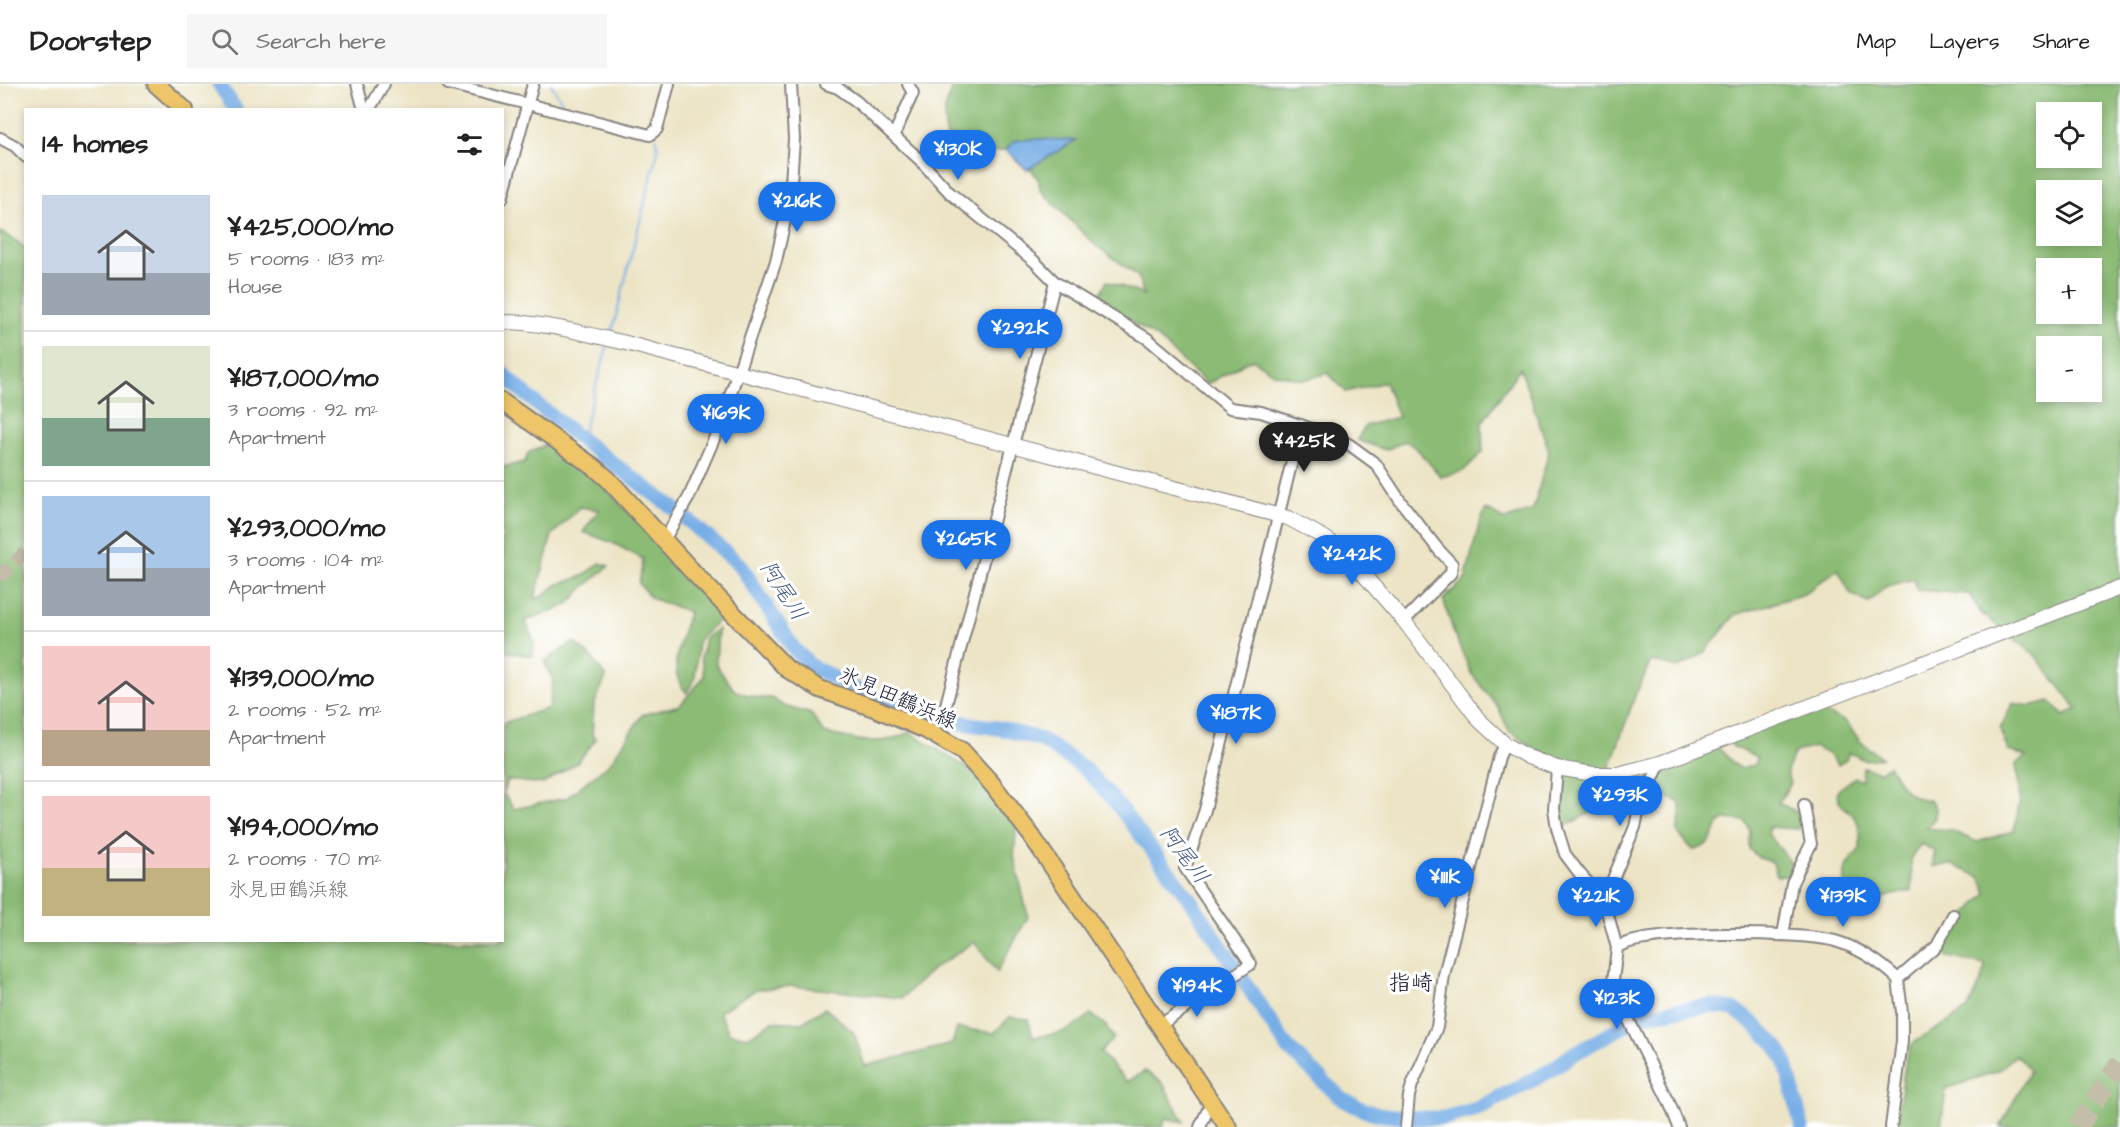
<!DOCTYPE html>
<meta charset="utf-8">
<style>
body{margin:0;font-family:"Architects Daughter","Klee One",sans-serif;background:#f6f6f6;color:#222;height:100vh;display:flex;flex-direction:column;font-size:22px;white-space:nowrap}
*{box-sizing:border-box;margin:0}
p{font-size:20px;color:#767676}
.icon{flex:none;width:33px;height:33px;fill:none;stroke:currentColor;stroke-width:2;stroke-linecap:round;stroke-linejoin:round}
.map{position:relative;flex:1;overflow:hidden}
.details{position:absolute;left:24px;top:24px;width:480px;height:834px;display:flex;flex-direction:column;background:#fff;border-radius:0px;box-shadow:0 3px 9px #0003}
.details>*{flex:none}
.tools{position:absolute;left:2036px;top:18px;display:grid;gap:12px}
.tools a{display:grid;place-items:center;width:66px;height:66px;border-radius:0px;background:#fff;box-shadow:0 3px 9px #0003;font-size:30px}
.price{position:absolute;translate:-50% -51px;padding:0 14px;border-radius:21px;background:#1a73e8;color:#fff;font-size:20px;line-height:39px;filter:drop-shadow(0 2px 3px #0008)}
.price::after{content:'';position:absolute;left:50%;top:36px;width:18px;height:14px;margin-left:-9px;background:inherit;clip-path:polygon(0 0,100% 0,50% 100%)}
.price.current{background:#222;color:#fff}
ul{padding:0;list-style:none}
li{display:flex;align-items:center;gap:18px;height:150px;padding:0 18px}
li+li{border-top:2px solid #e0e0e0}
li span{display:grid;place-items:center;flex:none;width:168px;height:120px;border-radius:0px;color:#555}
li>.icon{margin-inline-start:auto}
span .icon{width:72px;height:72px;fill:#fffc;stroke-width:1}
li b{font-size:26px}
h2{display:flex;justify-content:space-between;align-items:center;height:72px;padding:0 18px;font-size:26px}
header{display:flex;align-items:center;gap:36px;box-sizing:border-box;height:84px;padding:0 30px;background:#fff;border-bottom:2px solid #e0e0e0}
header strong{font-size:28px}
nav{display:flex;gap:33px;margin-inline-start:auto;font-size:21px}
.search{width:420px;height:54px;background:#f6f6f6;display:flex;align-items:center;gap:15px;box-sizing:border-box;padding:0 21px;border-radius:0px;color:#767676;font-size:22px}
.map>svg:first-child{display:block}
.forest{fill:#8bbb74;stroke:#566e58;stroke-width:1.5;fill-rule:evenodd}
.water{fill:#77aee6;stroke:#4c6890;stroke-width:1.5}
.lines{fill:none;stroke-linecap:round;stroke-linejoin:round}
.stream{stroke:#77aee6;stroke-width:2}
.river{stroke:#77aee6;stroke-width:15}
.tertiary-tunnel{stroke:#c4bda9;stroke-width:14;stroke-dasharray:14 7;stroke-linecap:butt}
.motorway-tunnel{stroke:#c4bda9;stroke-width:20;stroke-dasharray:20 10;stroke-linecap:butt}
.minor-casing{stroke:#878380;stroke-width:14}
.tertiary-casing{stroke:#878380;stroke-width:16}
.primary-casing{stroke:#878380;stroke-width:20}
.minor{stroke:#fff;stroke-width:10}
.tertiary{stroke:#fff;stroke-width:14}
.primary{stroke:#eec569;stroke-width:16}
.labels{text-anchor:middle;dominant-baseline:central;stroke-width:6;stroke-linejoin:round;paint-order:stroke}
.street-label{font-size:21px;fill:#22223b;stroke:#fff}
.water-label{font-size:22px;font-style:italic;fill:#445a7f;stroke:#fff}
.neighbourhood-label{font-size:22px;fill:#22223b;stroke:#fff}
</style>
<header>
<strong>Doorstep</strong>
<div class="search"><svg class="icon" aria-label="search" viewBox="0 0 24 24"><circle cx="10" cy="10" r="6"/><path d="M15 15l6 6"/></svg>Search here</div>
<nav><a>Map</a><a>Layers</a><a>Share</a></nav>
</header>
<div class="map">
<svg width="2120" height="1043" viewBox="0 0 2120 1043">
<rect width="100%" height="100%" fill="#fff"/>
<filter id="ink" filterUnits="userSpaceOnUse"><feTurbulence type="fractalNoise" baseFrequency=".0167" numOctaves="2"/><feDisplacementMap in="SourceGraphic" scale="12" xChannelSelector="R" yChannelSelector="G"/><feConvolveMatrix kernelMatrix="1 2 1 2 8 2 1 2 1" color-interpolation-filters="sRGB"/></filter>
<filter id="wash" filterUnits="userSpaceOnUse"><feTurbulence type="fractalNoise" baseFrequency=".008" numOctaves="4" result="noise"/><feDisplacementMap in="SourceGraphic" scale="24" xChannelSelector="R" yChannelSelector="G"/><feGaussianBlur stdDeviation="1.35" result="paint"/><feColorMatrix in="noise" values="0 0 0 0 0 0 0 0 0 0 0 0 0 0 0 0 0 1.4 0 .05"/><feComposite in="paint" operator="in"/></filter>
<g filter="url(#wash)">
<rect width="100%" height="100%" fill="#ece4c5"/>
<g class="forest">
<path d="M953,0H2120V1043H2000L2030,986L2016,971L1999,986L1946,1005L1941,1043H1896L1906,974L1912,960L1967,926L1983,893L1985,881L1943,872V858L1951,846L1987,809L1980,793L1953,781L1932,782L1935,767L1921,760L1911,774L1912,807L1881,814L1864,807L1845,804C1842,784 1847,779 1860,765C1861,736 1859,737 1838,717L1837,707L1855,693L1862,696L1863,683L1879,688L1889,681C1903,703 1903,712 1931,717L1936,724L1935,734L1926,744L1950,746L1977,758L2014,747L2020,715L2016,680L2026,672L2008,667L2000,645L2013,619L2030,622L2050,617L2064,632L2077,625L2034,570L1981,529L1969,510L1917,506L1913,495L1885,503L1868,519L1850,509L1838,485L1804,510L1735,531L1703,570L1678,584L1651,577L1635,612L1609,686L1579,683L1540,668L1509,647L1498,623L1471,589L1454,549L1443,515L1465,496L1479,441L1486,425L1505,436L1533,426L1549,367L1520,284L1482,339L1483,368L1463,387L1441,393L1418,366L1406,357L1386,366L1357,356L1365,342L1398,333L1385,298L1346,308L1328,289L1303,296L1273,289L1252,275L1207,300L1159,255L1097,216L1107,197L1144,211L1138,192L1094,160L1040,106L1039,97L1030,83L1075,57L1032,55L1014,57L1006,66L985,68L953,66C940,42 943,25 953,0ZM2046,28H2091V74H2046ZM2046,106H2091V152H2046ZM2046,184H2091V230H2046ZM2046,262H2091V308H2046Z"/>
<path d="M0,148L15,156L26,165V856H502L503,639L549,624L553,596L544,578L574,558L593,575L606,593L594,621L592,651L596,655L577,679L543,700L508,696L503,709L514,725L566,714L611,678L642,631L680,621L704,593L701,573L705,554L718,545L716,581L735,607L759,614H772L784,622L811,630L824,649C856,656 879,664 910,648L969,685L1017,739L1014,772L1028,833L997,888L974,858L934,884L902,914L792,902L755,906L719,928L729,949L748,953L773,937L802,939L825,924L854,949L865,982L952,960L957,944L994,949L1010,933L1028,935L1033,953C1061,950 1069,948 1091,930L1105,941L1114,954L1100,968L1127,998L1145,987L1162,998L1184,1038L1165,1034L1163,1043H0Z"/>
<path d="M551,358L591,389L725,530L698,556L695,593L687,609C665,588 682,553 689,528L651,514L639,500L643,475L613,459L583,448L599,426L580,423L552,451L535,514L542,513L556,501L583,492L600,479L609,482L584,503L567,521L525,537L534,557L533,572L503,567L502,383L525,378L528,369Z"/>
<path d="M1807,625L1819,627L1845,637L1861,658L1882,674L1864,676L1849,668L1846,676L1838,681L1828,670L1815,663L1795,668L1787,687L1790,701L1778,719L1795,727L1802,733L1799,745L1769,743L1768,750L1789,776L1792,784L1788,792H1777L1773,779L1758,773L1749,765L1750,746L1745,737L1726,735L1718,740C1713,754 1708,764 1693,766L1677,748L1681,728L1679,718L1663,711L1657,698L1661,685L1717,663C1726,670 1733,681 1742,685L1756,680L1757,673L1732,662L1733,655Z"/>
<path d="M1652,687L1650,693L1611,718L1561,744C1558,725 1555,708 1563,690Z"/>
</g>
<polygon class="water" points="1032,55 1076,56 1027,86 1006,66 1014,57"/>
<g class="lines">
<g class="stream">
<polyline points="551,0 565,23 653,44"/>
<polyline points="612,248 658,66 656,54"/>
<polyline points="581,355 607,263"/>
</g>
<g class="river">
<polyline points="219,0 236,26"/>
<polyline points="502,289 538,321 583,357 676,426 740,481 794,565 811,582 875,615 938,635 1003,645 1042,656 1085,685 1113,715 1194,821 1287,963 1343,1016 1366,1027 1384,1031 1416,1034 1444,1034 1477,1025 1546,989 1575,969 1646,930 1711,922 1734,925 1754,940 1773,958 1785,976 1802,1043"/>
</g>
</g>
</g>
<g filter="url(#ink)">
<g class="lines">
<polyline class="tertiary-tunnel" points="0,493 26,468"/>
<polyline class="motorway-tunnel" points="2078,1043 2120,979"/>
<defs>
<g id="minor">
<polyline points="357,0 364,26"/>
<polyline points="448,0 650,51 657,45 669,0"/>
<polyline points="826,0 838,4 856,17 919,75 950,109 1034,177 1055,198 1148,255 1230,324 1261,328 1333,352 1350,361 1376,380 1401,418 1438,465 1452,480 1451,489 1404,537"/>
<polyline points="369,26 384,0"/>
<polyline points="894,51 913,9 908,0"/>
<polyline points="0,54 15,62 26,73"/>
<polyline points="502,115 533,0"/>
<polyline points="664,456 689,413 720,341 776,177 790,114 794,55 791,0"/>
<polyline points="946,621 1055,198"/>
<polyline points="1557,684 1554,725 1557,744 1565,770 1580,790 1604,816 1617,864 1613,897 1616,910 1669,1018 1679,1043"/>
<polyline points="1604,816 1635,743 1638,729 1660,679"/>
<polyline points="1783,851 1792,799 1811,760 1804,721"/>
<path d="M1617,864C1638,845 1805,848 1835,857C1859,864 1880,878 1898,895L1902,928V957L1891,1043"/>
<polyline points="1898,895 1937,861 1953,831"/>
<polyline points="1160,941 1251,880 1185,784 1205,726 1301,341"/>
<polyline points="1200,1043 1212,1017"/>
<polyline points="1406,1043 1409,1012 1412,1001 1437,943 1444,891 1499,673 1505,660"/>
</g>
<path id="tertiary" d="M502,238C543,238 582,249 622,258L1288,434L1325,454L1342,466L1404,537L1479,636L1505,660L1528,673L1557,684L1593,690H1618L1660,679L2120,504"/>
<g id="primary">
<polyline points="156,0 185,26"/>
<polyline points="502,318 594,383 608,395 692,487 787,585 820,605 877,625 926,646 962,667 992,700 1031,751 1228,1043"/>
</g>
</defs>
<use href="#minor" class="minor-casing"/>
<use href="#tertiary" class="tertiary-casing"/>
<use href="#primary" class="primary-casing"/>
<use href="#minor" class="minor"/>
<use href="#tertiary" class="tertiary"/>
<use href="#primary" class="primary"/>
</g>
</g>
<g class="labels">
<g class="street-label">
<text transform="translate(898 614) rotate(23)">氷見田鶴浜線</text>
</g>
<g class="water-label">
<text transform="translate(783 507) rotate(57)">阿尾川</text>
<text transform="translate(1184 771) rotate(53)">阿尾川</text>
</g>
<g class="neighbourhood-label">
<text x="1411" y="899">指崎</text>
</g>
</g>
</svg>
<div class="tools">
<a><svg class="icon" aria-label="locate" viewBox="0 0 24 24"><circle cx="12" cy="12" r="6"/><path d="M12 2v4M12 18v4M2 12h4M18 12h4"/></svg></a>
<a><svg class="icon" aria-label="layers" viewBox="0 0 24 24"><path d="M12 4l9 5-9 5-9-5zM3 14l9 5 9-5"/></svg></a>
<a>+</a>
<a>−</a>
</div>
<b class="price" style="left:958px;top:97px">¥130K</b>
<b class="price" style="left:797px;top:149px">¥216K</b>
<b class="price" style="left:1020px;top:276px">¥292K</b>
<b class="price" style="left:726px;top:361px">¥169K</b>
<b class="price current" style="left:1304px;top:389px">¥425K</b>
<b class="price" style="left:966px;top:487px">¥265K</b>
<b class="price" style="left:1352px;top:502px">¥242K</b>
<b class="price" style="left:1236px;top:661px">¥187K</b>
<b class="price" style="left:1620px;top:743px">¥293K</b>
<b class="price" style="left:1445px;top:825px">¥111K</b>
<b class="price" style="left:1596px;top:844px">¥221K</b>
<b class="price" style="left:1843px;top:844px">¥139K</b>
<b class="price" style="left:1197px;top:934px">¥194K</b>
<b class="price" style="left:1617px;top:946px">¥123K</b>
<section class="details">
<h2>14 homes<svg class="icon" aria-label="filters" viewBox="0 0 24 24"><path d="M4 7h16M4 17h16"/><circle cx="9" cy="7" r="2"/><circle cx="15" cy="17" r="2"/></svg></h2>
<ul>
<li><span style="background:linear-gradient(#c9d6e8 65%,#9aa5b1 0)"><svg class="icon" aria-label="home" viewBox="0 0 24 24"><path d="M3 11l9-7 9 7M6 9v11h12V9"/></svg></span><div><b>¥425,000/mo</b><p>5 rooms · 183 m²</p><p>House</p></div></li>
<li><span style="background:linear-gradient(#dfe7d0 60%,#7fa58c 0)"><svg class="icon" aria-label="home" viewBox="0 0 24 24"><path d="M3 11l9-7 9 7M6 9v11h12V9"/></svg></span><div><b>¥187,000/mo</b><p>3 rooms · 92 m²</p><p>Apartment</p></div></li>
<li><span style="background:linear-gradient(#a9c7e8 60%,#9aa5b1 0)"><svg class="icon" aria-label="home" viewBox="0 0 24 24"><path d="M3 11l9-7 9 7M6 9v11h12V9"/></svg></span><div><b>¥293,000/mo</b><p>3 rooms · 104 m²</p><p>Apartment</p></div></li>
<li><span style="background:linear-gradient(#f6c9c9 70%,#b9a48a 0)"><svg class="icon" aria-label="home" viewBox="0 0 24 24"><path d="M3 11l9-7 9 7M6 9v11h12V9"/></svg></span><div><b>¥139,000/mo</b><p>2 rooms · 52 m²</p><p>Apartment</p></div></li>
<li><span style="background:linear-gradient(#f6c9c9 60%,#c2b280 0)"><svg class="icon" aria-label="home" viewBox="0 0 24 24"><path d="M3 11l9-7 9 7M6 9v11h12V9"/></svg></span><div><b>¥194,000/mo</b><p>2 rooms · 70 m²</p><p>氷見田鶴浜線</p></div></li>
</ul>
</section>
</div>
